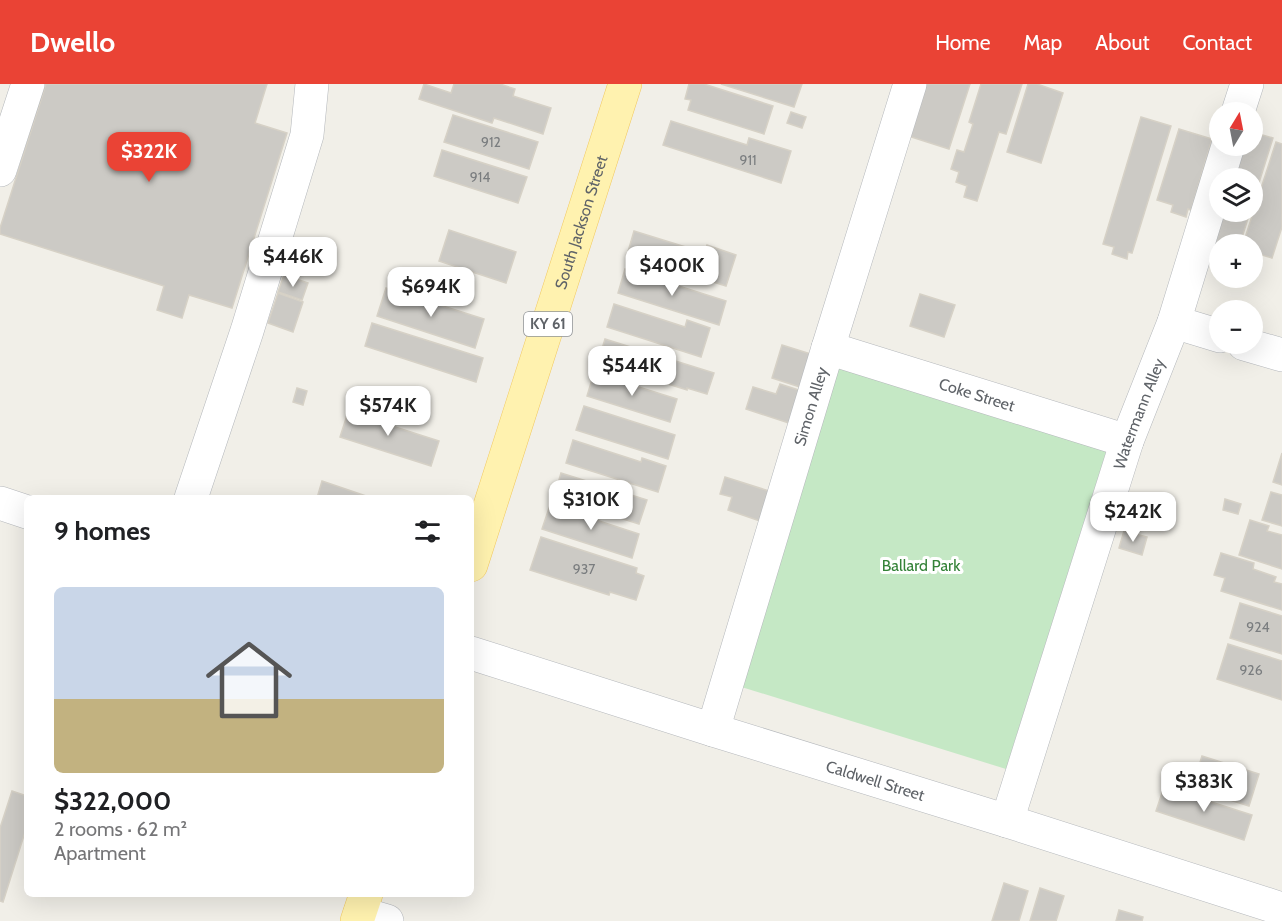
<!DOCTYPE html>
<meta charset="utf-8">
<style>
body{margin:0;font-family:Cabin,sans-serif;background:#f6f6f6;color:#202124;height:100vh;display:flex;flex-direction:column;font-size:22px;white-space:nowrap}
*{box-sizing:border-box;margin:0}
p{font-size:20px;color:#757577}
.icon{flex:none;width:33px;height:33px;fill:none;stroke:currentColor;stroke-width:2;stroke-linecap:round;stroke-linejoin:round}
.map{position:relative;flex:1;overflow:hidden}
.panel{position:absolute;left:24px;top:411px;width:450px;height:402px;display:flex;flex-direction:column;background:#fff;border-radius:9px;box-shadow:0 6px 24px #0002}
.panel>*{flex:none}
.needle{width:39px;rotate:10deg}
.controls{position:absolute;left:1209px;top:18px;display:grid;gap:12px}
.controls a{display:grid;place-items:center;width:54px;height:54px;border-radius:50%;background:#fff;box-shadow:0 6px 24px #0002;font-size:30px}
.price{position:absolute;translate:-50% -51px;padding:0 14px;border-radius:12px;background:#fff;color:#222;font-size:20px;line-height:39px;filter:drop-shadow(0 2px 3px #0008)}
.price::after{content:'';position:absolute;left:50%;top:36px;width:18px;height:14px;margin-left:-9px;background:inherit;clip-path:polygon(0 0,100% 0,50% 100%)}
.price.active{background:#ea4335;color:#fff}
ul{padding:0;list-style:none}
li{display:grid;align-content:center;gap:12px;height:318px;padding:0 30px}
li span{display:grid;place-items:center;height:186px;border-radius:9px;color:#555}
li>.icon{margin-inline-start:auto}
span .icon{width:108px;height:108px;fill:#fffc;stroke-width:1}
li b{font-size:26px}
h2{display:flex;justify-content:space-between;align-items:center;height:72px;padding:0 30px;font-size:26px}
header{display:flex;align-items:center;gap:36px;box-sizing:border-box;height:84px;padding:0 30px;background:#ea4335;color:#fff}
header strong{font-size:28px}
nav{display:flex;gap:33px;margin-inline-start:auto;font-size:21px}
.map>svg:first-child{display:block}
.green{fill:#c5e8c5}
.building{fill:#cccac5;stroke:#d6d1c6;stroke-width:1.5}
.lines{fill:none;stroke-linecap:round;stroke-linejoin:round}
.minor-casing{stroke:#b5b8bc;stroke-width:34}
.major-casing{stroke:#f2c960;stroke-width:34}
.minor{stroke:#fff;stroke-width:33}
.major{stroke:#fff2af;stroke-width:33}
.labels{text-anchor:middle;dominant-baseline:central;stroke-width:6;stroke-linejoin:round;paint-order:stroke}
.number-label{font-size:14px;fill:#7a7d7f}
.shield{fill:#fff;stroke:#8f9295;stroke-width:1.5}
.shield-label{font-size:15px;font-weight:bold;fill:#5f6368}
.street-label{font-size:16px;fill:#5f6368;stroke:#fff}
.park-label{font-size:16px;fill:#348238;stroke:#fff}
</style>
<header>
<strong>Dwello</strong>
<nav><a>Home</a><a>Map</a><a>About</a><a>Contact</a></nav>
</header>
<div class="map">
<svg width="1282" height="837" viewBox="0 0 1282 837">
<rect width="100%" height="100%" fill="#f1efe8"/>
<polygon class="green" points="837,278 1108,362 1006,685 735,601"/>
<g class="building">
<polygon points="46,0 267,0 255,39 287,49 232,224 189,211 182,234 157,226 164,202 0,150 0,144"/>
<polygon points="424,0 451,9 454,0 500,0 515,5 513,12 551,24 543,50 494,34 492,39 419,15"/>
<polygon points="689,0 704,0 773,22 764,50 688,26 691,16 685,15"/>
<polygon points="721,0 802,0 794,23"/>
<polygon points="918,0 970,0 949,65 902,50"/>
<polygon points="981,0 1022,0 1006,50 999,48 977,117 964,113 967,102 956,98 959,88 951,85 957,66 964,68 973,40 969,38"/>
<polygon points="1028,0 1037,0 1063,9 1041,79 1007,68"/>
<polygon points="791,28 806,33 802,44 787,39"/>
<polygon points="453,31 538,58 529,85 444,58"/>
<polygon points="1141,33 1171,42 1132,169 1128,168 1127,175 1112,170 1114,163 1103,160"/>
<polygon points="671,37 747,61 749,54 791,67 781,99 663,61"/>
<polygon points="1179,45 1212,55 1191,126 1188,125 1186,133 1171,128 1173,121 1157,116"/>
<polygon points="1252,48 1273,54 1252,121 1252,94 1228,94 1238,62 1252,62"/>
<polygon points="1276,58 1282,60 1282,143 1272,174 1252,168 1252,160 1243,160"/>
<polygon points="442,66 527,93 518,119 434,92"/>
<polygon points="1220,128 1250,128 1240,160 1220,160 1220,183 1214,182 1216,175 1205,172"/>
<polygon points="449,146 516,168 506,199 439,177"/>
<polygon points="634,147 705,169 707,161 736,171 726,202 627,171"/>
<polygon points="625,185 726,217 719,241 618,209"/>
<polygon points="284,191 308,199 302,216 278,208"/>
<polygon points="386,204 484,235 475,264 377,232"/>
<polygon points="278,209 303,218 293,248 268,239"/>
<polygon points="920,210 955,221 944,253 910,242"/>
<polygon points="614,220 685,243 687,236 710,244 701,273 607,243"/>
<polygon points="372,239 483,274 476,298 365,262"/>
<polygon points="605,255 714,289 707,310 687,304 687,306 598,278"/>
<polygon points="782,261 814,271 803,304 772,294"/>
<polygon points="594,289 677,315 670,338 587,312"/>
<polygon points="780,300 805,308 795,341 746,325 753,303 776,310"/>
<polygon points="297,304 307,307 303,321 293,318"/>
<polygon points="350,322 394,336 392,342 439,357 431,382 340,353"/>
<polygon points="584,322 675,351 668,375 576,346"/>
<polygon points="573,356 641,378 642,374 666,382 658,408 566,379"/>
<polygon points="1282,369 1282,401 1273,398"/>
<polygon points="561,389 647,416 639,440 554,413"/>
<polygon points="725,393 769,407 760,437 728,426 732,413 720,410"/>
<polygon points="322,397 372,414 317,414"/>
<polygon points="1271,408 1282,411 1282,442 1262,436"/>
<polygon points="1225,415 1241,420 1238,430 1223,426"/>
<polygon points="550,421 639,450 632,474 542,445"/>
<polygon points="1250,436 1269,442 1267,447 1282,451 1282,485 1239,471"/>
<polygon points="1124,447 1147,453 1142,471 1119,464"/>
<polygon points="541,453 637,484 636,489 644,492 636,516 610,508 609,511 530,486"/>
<polygon points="1221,469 1254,479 1253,485 1276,493 1274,498 1282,500 1282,526 1221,507 1225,494 1214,491"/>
<polygon points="1240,519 1282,532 1282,570 1230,554"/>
<polygon points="1228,560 1282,577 1282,616 1217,595"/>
<polygon points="1202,672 1259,690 1249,722 1192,704"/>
<polygon points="1164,703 1252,731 1244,756 1156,727"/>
<polygon points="12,707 27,712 27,742 3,818 0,817 0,744"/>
<polygon points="1004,799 1028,807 1019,837 992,837"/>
<polygon points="1040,804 1064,812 1056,837 1030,837"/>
<polygon points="1119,826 1143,833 1142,837 1116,837"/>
</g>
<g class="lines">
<defs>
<g id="minor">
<polyline points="1238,28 1247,0"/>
<polyline points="0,86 28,0"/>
<polyline points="1174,238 1220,252"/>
<polyline points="1244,260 1282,271"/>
<path id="s1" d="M828,264L1127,357"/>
<polyline points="191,414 247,247 307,51 312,0"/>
<polyline points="0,419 27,428"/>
<path id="s2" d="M471,569L713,646L1007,737L1282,825"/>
<path id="s3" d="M713,646L828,264L910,0"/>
<path id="s4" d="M1007,737L1127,357L1174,238L1228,62"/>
<polyline points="360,829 387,837"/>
</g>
<g id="major">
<path id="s5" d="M471,481L625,0"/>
<polyline points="357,837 366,810"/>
</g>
</defs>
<use href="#minor" class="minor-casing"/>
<use href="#major" class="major-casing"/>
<use href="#minor" class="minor"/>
<use href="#major" class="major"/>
</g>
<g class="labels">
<g class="number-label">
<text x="491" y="58">912</text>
<text x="748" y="76">911</text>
<text x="480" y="93">914</text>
<text x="584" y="485">937</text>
<text x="1258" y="543">924</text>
<text x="1251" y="586">926</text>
</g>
<rect class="shield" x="524" y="228" width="48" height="24" rx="4.5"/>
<g class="shield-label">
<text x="548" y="240">KY 61</text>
</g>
<g class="street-label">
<text stroke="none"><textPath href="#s5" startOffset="360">South Jackson Street</textPath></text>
<text stroke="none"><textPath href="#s1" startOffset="156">Coke Street</textPath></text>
<text stroke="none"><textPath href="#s3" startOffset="338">Simon Alley</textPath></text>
<text stroke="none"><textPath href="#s4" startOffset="428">Watermann Alley</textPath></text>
<text stroke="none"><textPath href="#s2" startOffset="424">Caldwell Street</textPath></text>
</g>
<g class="park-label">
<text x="921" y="481">Ballard Park</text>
</g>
</g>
</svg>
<div class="controls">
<a><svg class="needle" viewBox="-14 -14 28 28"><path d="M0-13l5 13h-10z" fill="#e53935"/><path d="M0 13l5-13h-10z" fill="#757577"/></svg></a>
<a><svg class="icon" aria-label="layers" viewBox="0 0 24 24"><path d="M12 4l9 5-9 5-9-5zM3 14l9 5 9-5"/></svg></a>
<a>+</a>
<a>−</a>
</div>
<b class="price active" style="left:149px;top:99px">$322K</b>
<b class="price" style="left:293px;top:204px">$446K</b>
<b class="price" style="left:672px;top:213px">$400K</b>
<b class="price" style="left:431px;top:234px">$694K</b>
<b class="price" style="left:632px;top:313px">$544K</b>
<b class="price" style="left:388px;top:353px">$574K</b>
<b class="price" style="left:591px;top:447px">$310K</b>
<b class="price" style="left:1133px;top:459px">$242K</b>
<b class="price" style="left:1204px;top:729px">$383K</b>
<section class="panel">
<h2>9 homes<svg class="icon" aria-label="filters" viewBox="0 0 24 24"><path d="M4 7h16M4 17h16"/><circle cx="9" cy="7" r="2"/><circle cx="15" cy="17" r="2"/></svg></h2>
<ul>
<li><span style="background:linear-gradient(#c9d6e8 60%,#c2b280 0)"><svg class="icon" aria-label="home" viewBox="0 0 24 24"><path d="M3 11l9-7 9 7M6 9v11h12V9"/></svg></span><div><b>$322,000</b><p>2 rooms · 62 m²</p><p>Apartment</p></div></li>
</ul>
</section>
</div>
